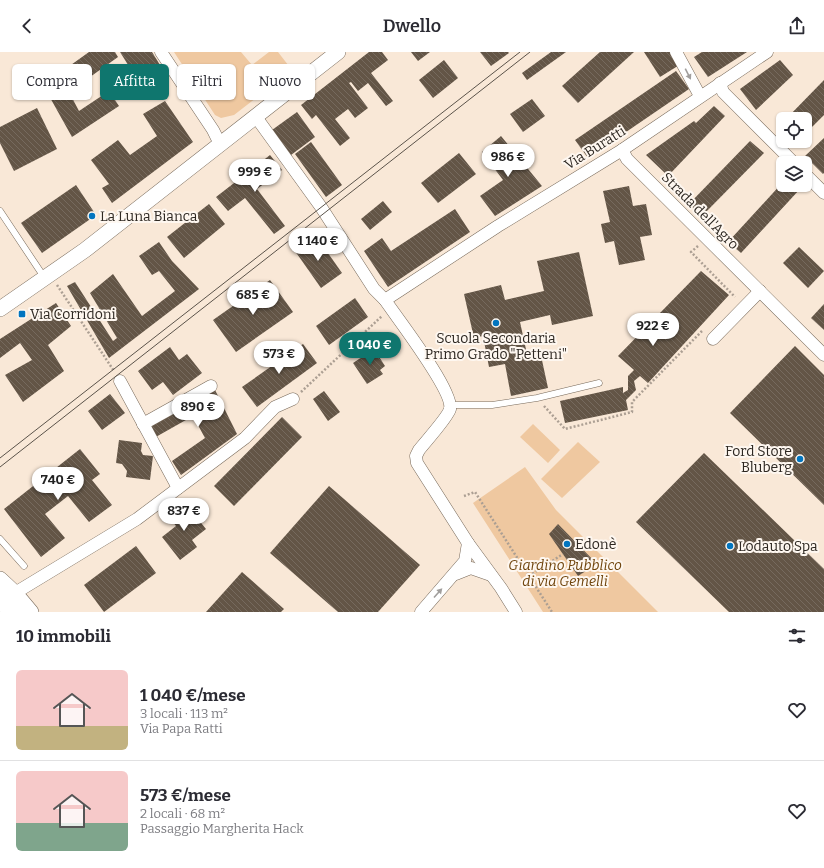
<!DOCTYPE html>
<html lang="it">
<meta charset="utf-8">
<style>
body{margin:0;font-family:Bitter,serif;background:#f2f2f3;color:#2b2b33;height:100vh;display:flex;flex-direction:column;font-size:15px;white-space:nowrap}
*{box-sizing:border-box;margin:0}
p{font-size:13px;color:#7c7c81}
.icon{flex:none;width:22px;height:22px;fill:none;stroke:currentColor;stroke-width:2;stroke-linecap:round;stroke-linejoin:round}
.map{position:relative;height:560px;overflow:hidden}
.details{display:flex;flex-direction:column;background:#fff;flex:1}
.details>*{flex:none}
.top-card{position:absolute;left:12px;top:12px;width:400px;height:36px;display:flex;gap:8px}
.tools{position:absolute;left:776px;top:60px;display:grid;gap:8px}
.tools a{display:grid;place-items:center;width:36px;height:36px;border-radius:6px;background:#fff;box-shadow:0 1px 3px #0004;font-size:20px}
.price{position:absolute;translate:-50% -34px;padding:0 9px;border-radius:14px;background:#fff;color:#222;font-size:13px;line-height:26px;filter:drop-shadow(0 1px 2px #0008)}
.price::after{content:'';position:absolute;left:50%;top:24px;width:12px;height:9px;margin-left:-6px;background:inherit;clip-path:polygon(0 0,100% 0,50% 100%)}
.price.selected{background:#0f766e;color:#fff}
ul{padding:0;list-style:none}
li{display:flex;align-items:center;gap:12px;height:100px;padding:0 16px}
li+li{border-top:1px solid #e1e1e2}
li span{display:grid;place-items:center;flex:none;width:112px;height:80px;border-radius:6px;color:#555}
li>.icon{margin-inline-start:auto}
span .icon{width:48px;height:48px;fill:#fffc;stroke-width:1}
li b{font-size:17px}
h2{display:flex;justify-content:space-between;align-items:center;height:48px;padding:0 16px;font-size:17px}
.tag{padding:0 14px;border-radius:6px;background:#fff;box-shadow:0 1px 3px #0004;font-size:14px;line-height:36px}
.tag.selected{background:#0f766e;color:#fff}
header{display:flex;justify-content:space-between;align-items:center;height:52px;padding:0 16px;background:#fff;font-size:18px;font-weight:600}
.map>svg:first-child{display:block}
.green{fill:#efc8a0}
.building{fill:url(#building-back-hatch)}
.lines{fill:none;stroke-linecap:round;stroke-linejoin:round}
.service-casing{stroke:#77695a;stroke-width:7}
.minor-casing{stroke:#77695a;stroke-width:13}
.tertiary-casing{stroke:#77695a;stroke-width:16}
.trunk-casing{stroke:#77695a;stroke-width:21}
.path{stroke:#ac9f93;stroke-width:2.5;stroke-dasharray:2 2;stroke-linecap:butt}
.service{stroke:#fff;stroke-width:6}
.minor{stroke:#fff;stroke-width:12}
.tertiary{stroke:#fff;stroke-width:15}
.trunk{stroke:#fff;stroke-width:20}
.tram{stroke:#5b534a;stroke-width:1}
.oneway{fill:#a19e9c}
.poi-dot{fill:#0275bf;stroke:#fef7f0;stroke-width:1.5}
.labels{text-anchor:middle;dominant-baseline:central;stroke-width:4;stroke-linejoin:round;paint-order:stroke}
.street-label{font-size:14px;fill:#2e2822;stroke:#fef7f0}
.poi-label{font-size:14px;fill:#2e2822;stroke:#fef7f0;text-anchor:start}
.park-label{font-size:14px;font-style:italic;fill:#70450d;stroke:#fef7f0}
</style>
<header><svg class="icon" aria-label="back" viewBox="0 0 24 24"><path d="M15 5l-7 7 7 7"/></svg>Dwello<svg class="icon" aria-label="share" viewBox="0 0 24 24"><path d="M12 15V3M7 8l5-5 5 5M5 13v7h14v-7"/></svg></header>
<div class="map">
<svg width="824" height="560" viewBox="0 0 824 560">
<defs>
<pattern id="building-back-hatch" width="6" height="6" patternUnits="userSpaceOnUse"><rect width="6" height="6" fill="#635546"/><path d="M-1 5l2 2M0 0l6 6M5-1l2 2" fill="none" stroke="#766a5e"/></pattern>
</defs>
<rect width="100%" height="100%" fill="#f9e8d7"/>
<g class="green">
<polygon points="174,0 241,0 252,13 269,0 278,0 292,18 234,63 221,66 215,63"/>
<polygon points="533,372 560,398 548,411 520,385"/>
<polygon points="578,390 600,410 562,446 541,427"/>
<polygon points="525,415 556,458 658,560 543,560 473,451"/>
</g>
<g class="building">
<polygon points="89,0 115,0 118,5 69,40 79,59 109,39 119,54 72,85 43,33"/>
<polygon points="120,0 152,0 168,26 145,40"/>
<polygon points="369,0 382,0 388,8 371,21 393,49 386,54 368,31 358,39 351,30 349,31 368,56 355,66 348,57 335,67 350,86 340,94 316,63 312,67 301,53"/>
<polygon points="411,0 430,0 418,9"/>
<polygon points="480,0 508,0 509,1 491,14"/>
<polygon points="551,0 566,0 527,28 522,21"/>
<polygon points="600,0 634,0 578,51 562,34"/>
<polygon points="644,0 673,0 681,12 660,25"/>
<polygon points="702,0 747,0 708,25 694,5"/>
<polygon points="444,8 458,26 433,46 419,28"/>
<polygon points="780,8 793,23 756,58 740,37"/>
<polygon points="676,19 689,37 588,106 575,88"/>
<polygon points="824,28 824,63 805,82 805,67 786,67"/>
<polygon points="532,47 545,64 523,80 510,62"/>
<polygon points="165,49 193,90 112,151 102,136 109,132 91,108 118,88 130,103 157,84 143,62"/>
<polygon points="714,54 725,64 668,124 646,103 694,69 696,71"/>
<polygon points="37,56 57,97 14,119 0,91 0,75"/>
<polygon points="297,60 315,85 291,103 272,78"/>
<polygon points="501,84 542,134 495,164 480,144 503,128 482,100"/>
<polygon points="824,86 824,121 823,122 805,104"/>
<polygon points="750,89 764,101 701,165 689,152"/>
<polygon points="311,90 342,133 326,145 295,102"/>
<polygon points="459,101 476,122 438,151 421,131"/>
<polygon points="270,103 282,118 257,137 285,174 274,182 245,146 228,159 216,145"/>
<polygon points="783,130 783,133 796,133 800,137 741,201 728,190"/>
<polygon points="76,133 96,163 42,201 21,171"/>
<polygon points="629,134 633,154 646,152 652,183 640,185 645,208 619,213 614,189 605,191 601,172 610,170 603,139"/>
<polygon points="383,149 392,160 370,178 361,167"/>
<polygon points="209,152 225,172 184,206 167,185"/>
<polygon points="455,157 470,180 388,235 364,199 382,186 391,199"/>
<polygon points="316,184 342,221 321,236 295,199"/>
<polygon points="159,190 172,209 199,237 109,306 67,234 75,230 113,289 117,286 90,241 113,222 142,264 175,239 159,219 152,223 139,204"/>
<polygon points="799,195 824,219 808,236 783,211"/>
<polygon points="579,200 593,264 552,273 550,263 520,270 527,302 540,299 548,336 511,344 505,312 489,315 483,284 474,286 464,242 501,233 505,248 544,239 537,209"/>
<polygon points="701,219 729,243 648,331 640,324 634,329 636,338 626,348 628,358 565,371 560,349 623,335 623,341 628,338 628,324 634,318 618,304"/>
<polygon points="270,228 293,260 236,300 213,268"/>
<polygon points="355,246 368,265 329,293 316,274"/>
<polygon points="56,251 71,274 48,293 64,319 23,350 5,323 32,308 20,291 0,306 0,287"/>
<polygon points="824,252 824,278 811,266"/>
<polygon points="303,292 317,311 257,355 242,335"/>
<polygon points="795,294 824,323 824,453 730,361"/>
<polygon points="170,295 179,308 187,302 202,321 173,343 163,330 152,338 138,319"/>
<polygon points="374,297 385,314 380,318 383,322 367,332 353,311"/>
<polygon points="214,336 237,382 181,423 172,409 205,386 193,364 154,386 147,373"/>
<polygon points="324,339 340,360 328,369 313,347"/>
<polygon points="110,342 125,361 102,378 88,359"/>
<polygon points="282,365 302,385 234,454 214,434"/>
<polygon points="119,388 142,391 141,399 143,403 153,404 150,428 126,425 127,419 122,412 116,411"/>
<polygon points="80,397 100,422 92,428 112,453 89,470 68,444 45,462 65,486 41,505 4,457"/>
<polygon points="704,401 824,517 824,560 729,560 636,470"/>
<polygon points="329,434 420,513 378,560 338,560 270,501"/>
<polygon points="186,452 206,477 192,488 197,495 180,508 162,485 176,474 169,465"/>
<polygon points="558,472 597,512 578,524 549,482"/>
<polygon points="136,494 156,521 104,560 84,533"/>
<polygon points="242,520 284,557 281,560 206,560"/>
</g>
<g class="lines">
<defs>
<g id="service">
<polyline points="0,159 44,225"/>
<polyline points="451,353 492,353 537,346 599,331"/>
<polyline points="0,487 24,514"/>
</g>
<g id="minor">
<polyline points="161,0 213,78 220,92"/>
<polyline points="676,0 700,44"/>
<polyline points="720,31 723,40 794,111"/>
<path d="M256,65L321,155L374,237L385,248C397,266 454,339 450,357C448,365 426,389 419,398L416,404L417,411L468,491L501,536L516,560"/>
<polyline points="622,98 627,107 824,303"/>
<polyline points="805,122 824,141"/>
<polyline points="385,248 498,174 622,98 767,0"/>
<polyline points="713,287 760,239"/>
<polyline points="120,329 178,436"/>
<polyline points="143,372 211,334"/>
<polyline points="456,522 471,516 491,523"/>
<polyline points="15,541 137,467 245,386 275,355 293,347"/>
<polyline points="421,560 465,509 468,491"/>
</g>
<g id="tertiary">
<polyline points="0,257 85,198 338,0"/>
<polyline points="0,527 15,541 31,560"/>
</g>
<polyline id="trunk" points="0,545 14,560"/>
</defs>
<use href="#service" class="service-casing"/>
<use href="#minor" class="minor-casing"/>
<use href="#tertiary" class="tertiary-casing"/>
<use href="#trunk" class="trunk-casing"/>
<g class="path">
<polyline points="698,194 691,200 735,245"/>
<polyline points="57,233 114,319"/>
<polyline points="301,340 382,264"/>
<polyline points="544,354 565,377 632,360 632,350 702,279"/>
<polyline points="464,444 475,440 552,560"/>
<polyline points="529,524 563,502"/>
</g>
<use href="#service" class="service"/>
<use href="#minor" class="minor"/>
<use href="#tertiary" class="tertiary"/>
<use href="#trunk" class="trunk"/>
<g class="tram">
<polyline points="0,406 520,0"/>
<polyline points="0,415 530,0"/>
</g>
</g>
<defs><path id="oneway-solid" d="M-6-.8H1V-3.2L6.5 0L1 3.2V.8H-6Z"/></defs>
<g class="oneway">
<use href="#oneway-solid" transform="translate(688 22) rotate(63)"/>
<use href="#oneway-solid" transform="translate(438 541) rotate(-48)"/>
</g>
<g class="poi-dot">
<circle cx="92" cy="164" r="4"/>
<rect x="18" y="258" width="8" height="8" rx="2"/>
<circle cx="496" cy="271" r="4"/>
<circle cx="800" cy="407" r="4"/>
<circle cx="567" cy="492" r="4"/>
<circle cx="730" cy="494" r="4"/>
</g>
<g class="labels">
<g class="street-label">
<text transform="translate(595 96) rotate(-32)">Via Buratti</text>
<text transform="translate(700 159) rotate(45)">Strada dell'Agro</text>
</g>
<g class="poi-label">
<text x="100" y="164">La Luna Bianca</text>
<text x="30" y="262">Via Corridoni</text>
<text x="496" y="286" text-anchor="middle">Scuola Secondaria<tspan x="496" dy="16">Primo Grado "Petteni"</tspan></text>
<text x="792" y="399" text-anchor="end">Ford Store<tspan x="792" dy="16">Bluberg</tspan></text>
<text x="575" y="492">Edonè</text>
<text x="738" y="494">Lodauto Spa</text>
</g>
<g class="park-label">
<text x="565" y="513">Giardino Pubblico<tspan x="565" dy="16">di via Gemelli</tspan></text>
</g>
</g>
</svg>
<div class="tools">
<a><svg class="icon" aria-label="locate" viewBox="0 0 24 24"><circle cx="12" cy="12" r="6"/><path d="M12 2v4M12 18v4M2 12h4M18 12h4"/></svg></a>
<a><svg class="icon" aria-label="layers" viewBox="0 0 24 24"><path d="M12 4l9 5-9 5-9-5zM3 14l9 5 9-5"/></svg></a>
</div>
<b class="price" style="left:508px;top:126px">986 €</b>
<b class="price" style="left:255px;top:141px">999 €</b>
<b class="price" style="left:318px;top:210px">1 140 €</b>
<b class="price" style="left:253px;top:264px">685 €</b>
<b class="price" style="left:653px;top:295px">922 €</b>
<b class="price selected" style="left:370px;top:314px">1 040 €</b>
<b class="price" style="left:279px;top:323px">573 €</b>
<b class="price" style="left:198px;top:376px">890 €</b>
<b class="price" style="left:58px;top:449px">740 €</b>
<b class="price" style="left:184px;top:480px">837 €</b>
<div class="top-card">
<a class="tag">Compra</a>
<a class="tag selected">Affitta</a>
<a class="tag">Filtri</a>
<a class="tag">Nuovo</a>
</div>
</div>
<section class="details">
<h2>10 immobili<svg class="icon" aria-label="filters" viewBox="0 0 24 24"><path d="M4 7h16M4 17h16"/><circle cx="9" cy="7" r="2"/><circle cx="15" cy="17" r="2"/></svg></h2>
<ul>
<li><span style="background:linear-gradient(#f6c9c9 70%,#c2b280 0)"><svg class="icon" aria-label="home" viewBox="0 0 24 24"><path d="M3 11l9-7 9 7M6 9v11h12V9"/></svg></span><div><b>1 040 €/mese</b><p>3 locali · 113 m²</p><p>Via Papa Ratti</p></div><svg class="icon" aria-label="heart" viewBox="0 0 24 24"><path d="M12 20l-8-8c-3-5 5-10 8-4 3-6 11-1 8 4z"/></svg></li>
<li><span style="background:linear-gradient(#f6c9c9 65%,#7fa58c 0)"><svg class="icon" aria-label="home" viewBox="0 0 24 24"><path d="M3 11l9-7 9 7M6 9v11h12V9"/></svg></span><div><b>573 €/mese</b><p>2 locali · 68 m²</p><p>Passaggio Margherita Hack</p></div><svg class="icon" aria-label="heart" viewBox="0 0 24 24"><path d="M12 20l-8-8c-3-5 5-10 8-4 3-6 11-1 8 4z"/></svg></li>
</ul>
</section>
